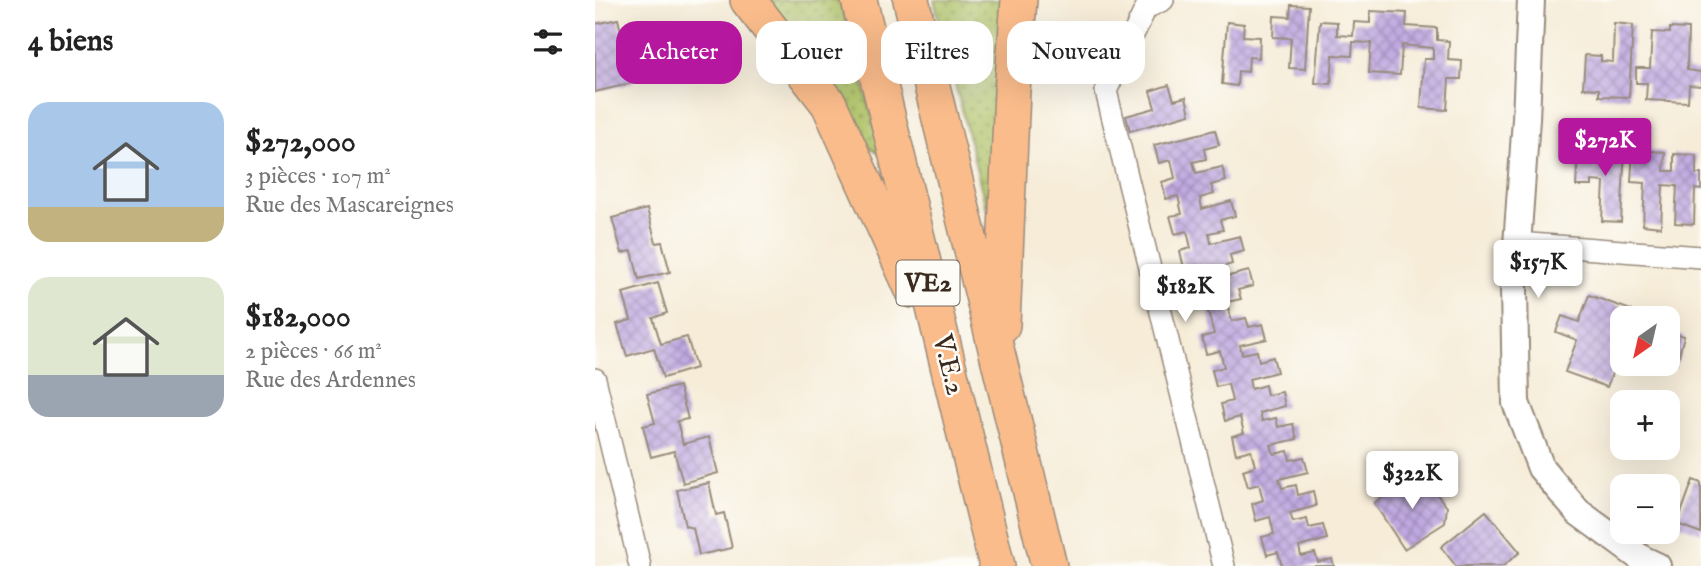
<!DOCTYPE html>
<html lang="fr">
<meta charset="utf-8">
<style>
body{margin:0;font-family:"IM FELL English",serif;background:#f6f6f6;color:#222;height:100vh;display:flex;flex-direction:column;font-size:26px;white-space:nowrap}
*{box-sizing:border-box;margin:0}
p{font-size:23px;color:#767676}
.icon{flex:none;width:38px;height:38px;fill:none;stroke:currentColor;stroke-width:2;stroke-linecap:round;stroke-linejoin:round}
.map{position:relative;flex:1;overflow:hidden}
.details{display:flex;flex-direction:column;background:#fff;width:595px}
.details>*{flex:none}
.hud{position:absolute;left:21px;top:21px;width:665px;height:63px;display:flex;gap:14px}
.needle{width:46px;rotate:214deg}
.fabs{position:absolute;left:1015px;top:306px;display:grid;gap:14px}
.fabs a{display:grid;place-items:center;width:70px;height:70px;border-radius:14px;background:#fff;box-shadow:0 7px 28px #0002;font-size:35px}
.price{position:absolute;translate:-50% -60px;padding:0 16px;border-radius:7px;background:#fff;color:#222;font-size:23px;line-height:46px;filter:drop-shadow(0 2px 4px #0008)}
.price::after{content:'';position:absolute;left:50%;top:42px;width:21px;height:16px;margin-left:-10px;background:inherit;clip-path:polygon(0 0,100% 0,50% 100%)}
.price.current{background:#b5179e;color:#fff}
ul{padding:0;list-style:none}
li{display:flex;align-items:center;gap:21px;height:175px;padding:0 28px}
li span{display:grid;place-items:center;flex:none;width:196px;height:140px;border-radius:21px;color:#555}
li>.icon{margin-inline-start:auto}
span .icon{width:84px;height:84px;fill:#fffc;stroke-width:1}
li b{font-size:30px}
h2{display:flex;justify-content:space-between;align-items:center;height:84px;padding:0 28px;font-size:30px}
.chip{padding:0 24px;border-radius:21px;background:#fff;box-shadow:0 7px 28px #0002;font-size:24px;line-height:63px}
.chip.current{background:#b5179e;color:#fff}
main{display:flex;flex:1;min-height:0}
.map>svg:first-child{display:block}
.grass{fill:url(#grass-dots);stroke:#747642;stroke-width:2}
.building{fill:url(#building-cross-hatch)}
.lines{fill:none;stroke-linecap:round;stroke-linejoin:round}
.minor-casing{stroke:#988b7b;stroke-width:24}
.tertiary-casing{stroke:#988b7b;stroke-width:30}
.trunk-casing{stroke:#988b7b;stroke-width:38}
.minor{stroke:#fff;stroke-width:21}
.tertiary{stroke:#fff;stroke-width:26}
.trunk{stroke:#fabc8b;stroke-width:35}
.labels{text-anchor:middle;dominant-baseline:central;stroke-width:5;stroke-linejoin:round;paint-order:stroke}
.shield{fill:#fdfcf7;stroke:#75695f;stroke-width:2}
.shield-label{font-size:26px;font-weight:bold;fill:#3b2a1e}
.street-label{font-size:28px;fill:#3b2a1e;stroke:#fdfcf7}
</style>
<main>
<section class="details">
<h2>4 biens<svg class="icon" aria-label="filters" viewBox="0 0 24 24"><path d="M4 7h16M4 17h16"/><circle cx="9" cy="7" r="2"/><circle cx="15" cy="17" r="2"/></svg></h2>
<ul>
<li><span style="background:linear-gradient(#a9c7e8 75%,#c2b280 0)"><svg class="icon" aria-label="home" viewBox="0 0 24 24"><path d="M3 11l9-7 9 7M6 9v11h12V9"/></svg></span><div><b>$272,000</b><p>3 pièces · 107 m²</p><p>Rue des Mascareignes</p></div></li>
<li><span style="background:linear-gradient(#dfe7d0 70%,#9aa5b1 0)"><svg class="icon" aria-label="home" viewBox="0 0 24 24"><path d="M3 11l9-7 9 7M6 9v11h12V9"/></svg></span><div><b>$182,000</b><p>2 pièces · 66 m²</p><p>Rue des Ardennes</p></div></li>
</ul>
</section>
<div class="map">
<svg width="1106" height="566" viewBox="0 0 1106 566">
<defs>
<pattern id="grass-dots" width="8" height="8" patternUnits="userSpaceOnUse" patternTransform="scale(1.75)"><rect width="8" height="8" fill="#adc165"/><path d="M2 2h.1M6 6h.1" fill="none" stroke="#8e9d53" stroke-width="1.8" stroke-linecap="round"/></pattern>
<pattern id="building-cross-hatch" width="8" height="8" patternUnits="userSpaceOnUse" patternTransform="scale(1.75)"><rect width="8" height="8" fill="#c0a9e1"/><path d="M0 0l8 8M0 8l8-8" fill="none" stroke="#9d8ab6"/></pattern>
</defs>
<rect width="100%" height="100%" fill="#fdfcf7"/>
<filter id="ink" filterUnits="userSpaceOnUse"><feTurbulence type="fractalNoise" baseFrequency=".0143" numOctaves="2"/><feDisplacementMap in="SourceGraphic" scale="14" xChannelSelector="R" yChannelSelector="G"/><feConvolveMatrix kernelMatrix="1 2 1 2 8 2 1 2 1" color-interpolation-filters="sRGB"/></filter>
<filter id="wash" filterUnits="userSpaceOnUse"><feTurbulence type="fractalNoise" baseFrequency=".00686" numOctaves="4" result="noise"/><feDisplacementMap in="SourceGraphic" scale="28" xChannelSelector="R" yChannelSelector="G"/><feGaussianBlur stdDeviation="1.57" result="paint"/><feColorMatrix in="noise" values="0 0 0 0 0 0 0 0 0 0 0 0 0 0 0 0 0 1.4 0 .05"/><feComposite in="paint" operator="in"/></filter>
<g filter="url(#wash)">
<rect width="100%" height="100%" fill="#f6ecd8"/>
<g class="grass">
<polygon points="166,0 245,0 288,155 275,147 228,76"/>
<polygon points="339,0 412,0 399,200 391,207"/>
</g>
<g id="blocks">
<g class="building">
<polygon points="696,5 714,6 710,69 694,68 696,38 678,37 679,16 695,17"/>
<polygon points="775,11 812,13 811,26 842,28 842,40 854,41 853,60 867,61 866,79 854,79 852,110 826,108 829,59 838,59 838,48 807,45 805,75 774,73 776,43 758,42 757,56 738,55 736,84 720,83 725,21 742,22 742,35 758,36 759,22 775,23"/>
<polygon points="23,19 38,83 0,92 0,24"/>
<polygon points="632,22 649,24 648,36 665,37 664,58 654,57 653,72 643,71 642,86 627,84"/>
<polygon points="1019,23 1038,25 1034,97 1004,96 1004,89 988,88 990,55 1006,56 1006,61 1018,62"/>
<polygon points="1075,28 1093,29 1092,70 1106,72 1106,86 1094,85 1093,102 1051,100 1052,83 1041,83 1041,68 1055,68 1057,32 1075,33"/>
<polygon points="574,85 579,100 591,97 595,114 535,131 531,116 560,108 555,91"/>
<polygon points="620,130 624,145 609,149 611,159 598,162 601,173 627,167 631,181 616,185 619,194 605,198 607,209 636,201 640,216 625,220 628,230 614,233 616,243 645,236 649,251 635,255 637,264 623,268 626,278 654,271 658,286 643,290 646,299 632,302 634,312 637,321 651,318 654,327 668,324 672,339 645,345 647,354 662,351 664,361 678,357 682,372 654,379 656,389 670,385 672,395 687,392 690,406 665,413 667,421 681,418 683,427 698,424 702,439 676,445 679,454 693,451 695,460 709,457 713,472 684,479 687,488 701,485 703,495 718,491 721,506 695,513 698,522 712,519 714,528 728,525 732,539 704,547 706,556 720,553 723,562 737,559 739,566 687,566 683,552 672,555 667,537 679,534 675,517 661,521 657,504 668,500 664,484 653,487 648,470 660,466 656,450 641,454 637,436 649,433 645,417 630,421 626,404 637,401 633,384 621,387 617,370 629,367 625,351 611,354 607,337 619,334 610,300 598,303 594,286 606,283 602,265 589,268 585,251 596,248 592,231 580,234 575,216 587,214 583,196 571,199 567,182 580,178 576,160 564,163 559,145"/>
<polygon points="999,147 1030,149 1026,222 1007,221 1009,182 997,181 997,186 981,186 983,153 999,154"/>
<polygon points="1038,150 1070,152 1069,171 1079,171 1079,154 1101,155 1101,174 1106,174 1106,190 1100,189 1099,224 1080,223 1082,186 1068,185 1066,227 1048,225 1050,183 1036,182"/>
<polygon points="52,209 61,243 67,242 75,272 44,279 37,251 27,253 17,218"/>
<polygon points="63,283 72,313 58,318 66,344 92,337 101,368 68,378 59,348 32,356 22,324 36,320 28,293"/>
<polygon points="994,295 1036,310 1033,318 1027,318 1027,347 1012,387 970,372 982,340 961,332 967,316 984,322"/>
<polygon points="1073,324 1080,326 1079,333 1089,336 1082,363 1073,361"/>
<polygon points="84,386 93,419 82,421 88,444 114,437 123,473 88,483 79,451 56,457 48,426 60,423 52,394"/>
<polygon points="814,480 832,482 852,507 850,523 809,549 779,503"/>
<polygon points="1098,480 1106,483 1106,533 1082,524"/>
<polygon points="114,483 121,515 129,513 137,548 104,555 98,528 90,526 82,490"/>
<polygon points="891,511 925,552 908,566 861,566 846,547"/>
</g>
</g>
</g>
<g filter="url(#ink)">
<use href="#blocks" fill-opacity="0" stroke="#988b7b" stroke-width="2"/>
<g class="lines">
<defs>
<g id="minor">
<polyline points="568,0 551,8 511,91 629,566"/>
<polyline points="922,243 1106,257"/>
<polyline points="0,379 45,566"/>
</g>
<polyline id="tertiary" points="936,0 931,119 919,287 921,403 946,468 983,512 1047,559 1062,566"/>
<g id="trunk">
<polyline points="153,0 234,104 318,290"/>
<polyline points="264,0 402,566"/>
<polyline points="316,0 454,566"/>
<polyline points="407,325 417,91 424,0"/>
</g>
</defs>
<use href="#minor" class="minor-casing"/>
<use href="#tertiary" class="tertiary-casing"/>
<use href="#trunk" class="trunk-casing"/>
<use href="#minor" class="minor"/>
<use href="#tertiary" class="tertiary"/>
<use href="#trunk" class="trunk"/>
</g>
</g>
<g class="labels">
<rect class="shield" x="301.5" y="260.5" width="63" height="45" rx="5"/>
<g class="shield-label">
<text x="333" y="283">VE2</text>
</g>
<g class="street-label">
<text transform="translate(353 365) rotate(76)">V.E.2</text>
</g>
</g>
</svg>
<div class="fabs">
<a><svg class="needle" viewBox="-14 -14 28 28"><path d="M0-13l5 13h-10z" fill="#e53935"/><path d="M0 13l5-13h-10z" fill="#767676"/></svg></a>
<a>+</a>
<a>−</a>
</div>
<b class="price current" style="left:1010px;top:178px">$272K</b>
<b class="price" style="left:943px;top:300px">$157K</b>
<b class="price" style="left:590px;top:324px">$182K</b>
<b class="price" style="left:817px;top:511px">$322K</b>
<div class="hud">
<a class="chip current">Acheter</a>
<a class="chip">Louer</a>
<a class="chip">Filtres</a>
<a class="chip">Nouveau</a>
</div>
</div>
</main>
